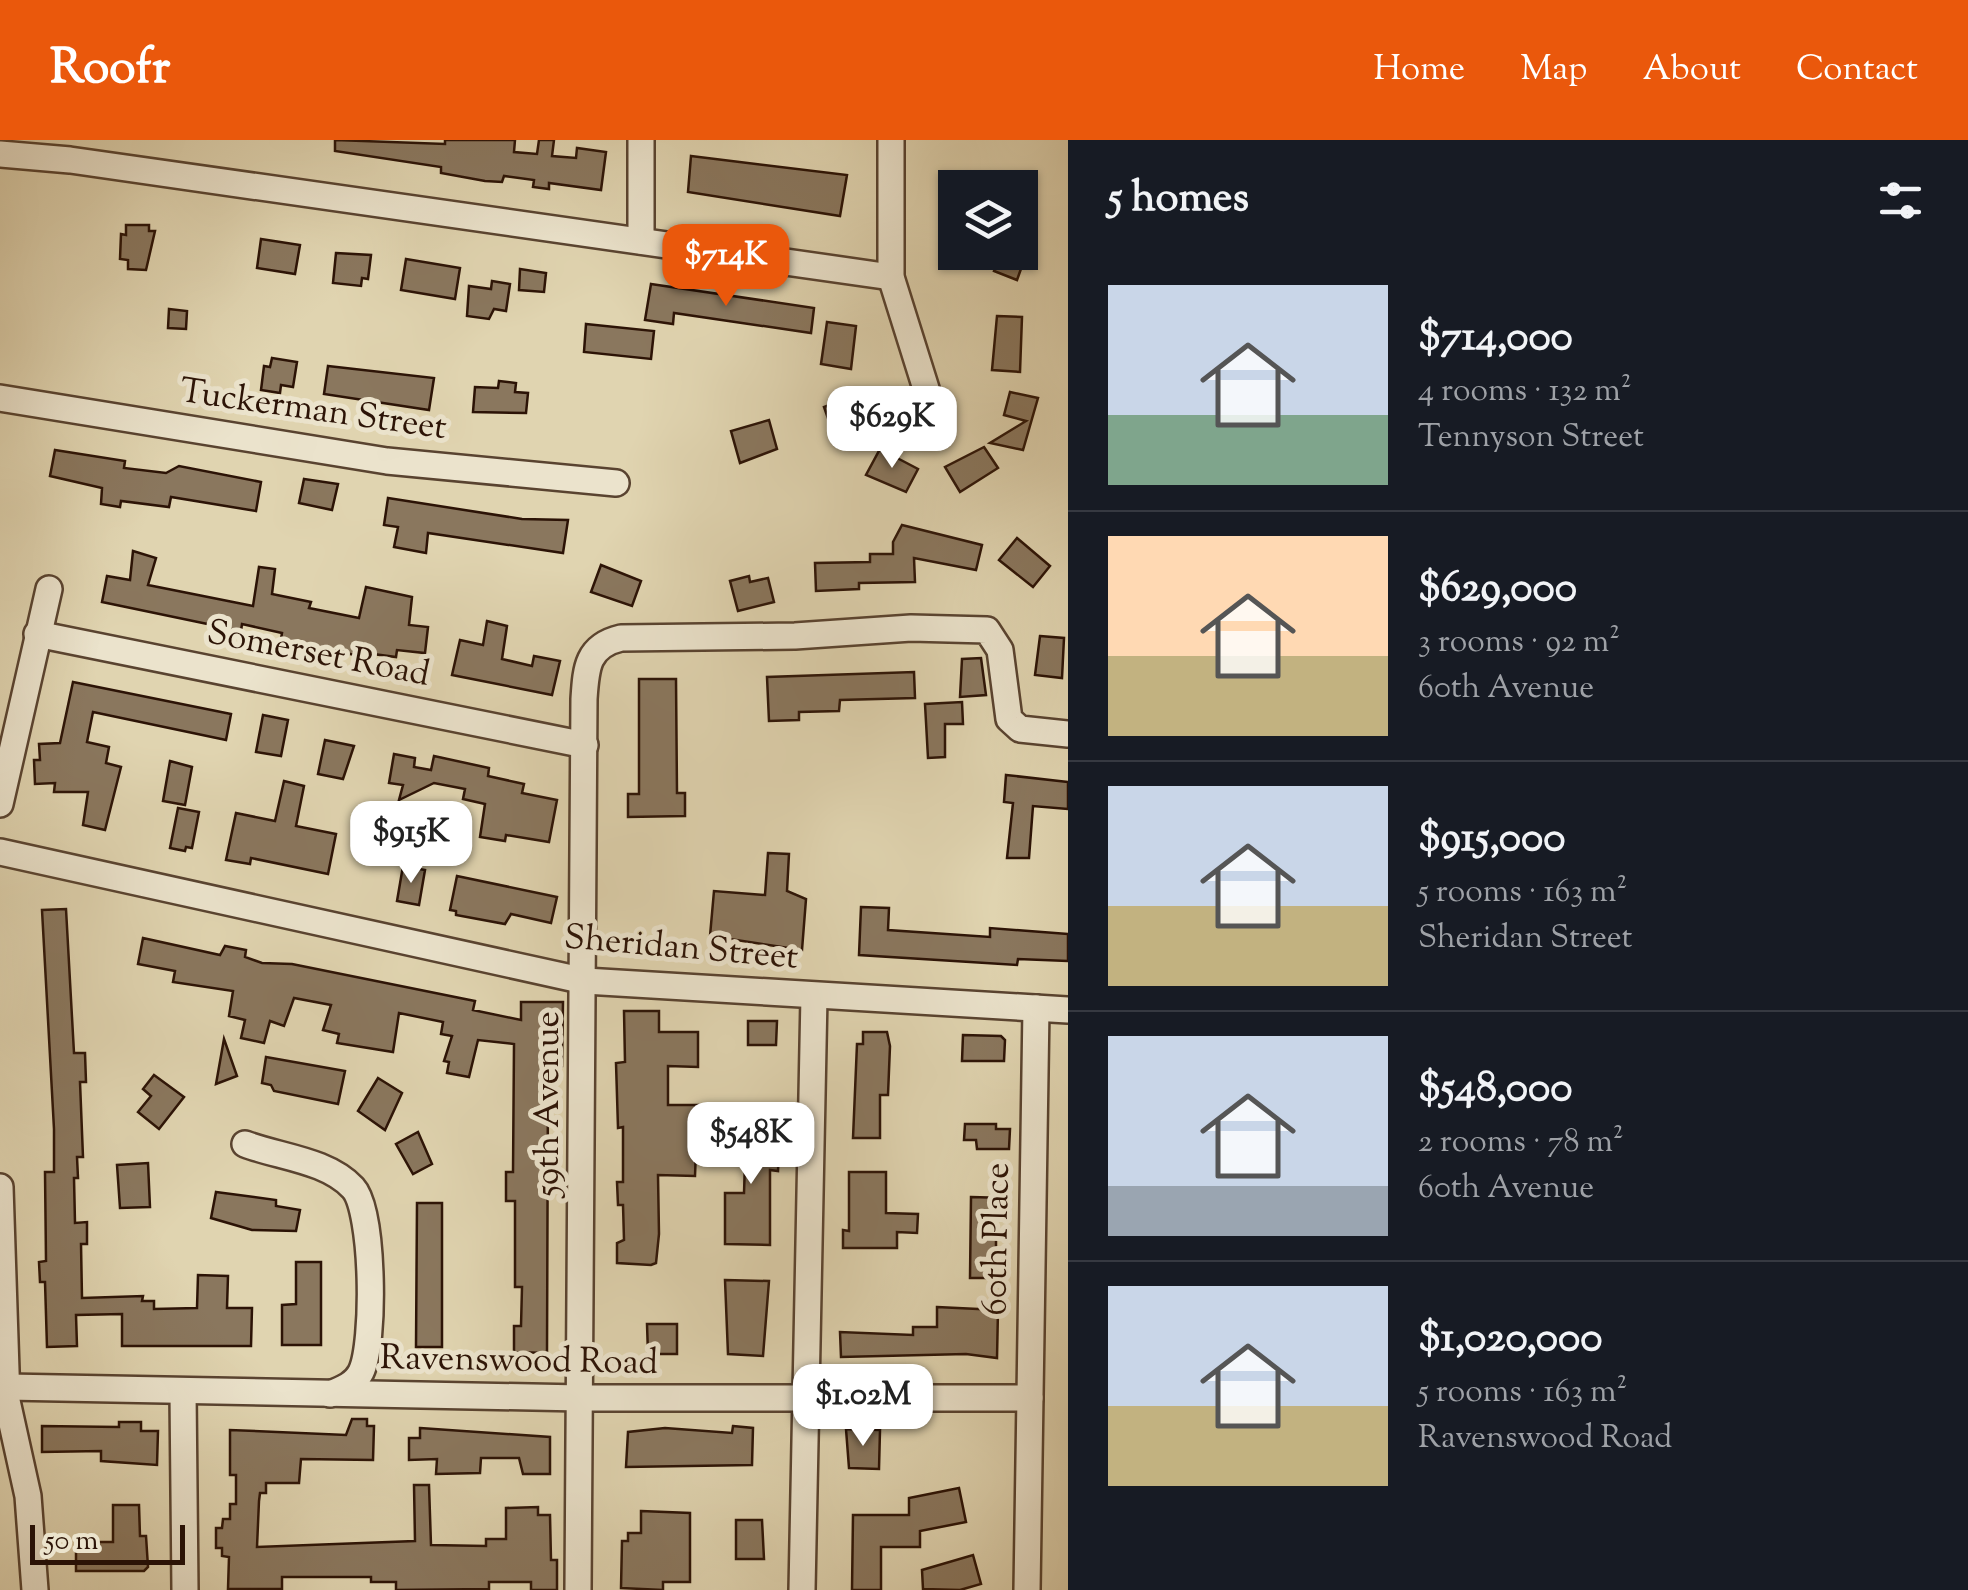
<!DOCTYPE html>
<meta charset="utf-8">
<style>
body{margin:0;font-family:"Sorts Mill Goudy",serif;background:#20242c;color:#f1f3f6;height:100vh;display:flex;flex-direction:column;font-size:38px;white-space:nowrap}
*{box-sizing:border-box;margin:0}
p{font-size:32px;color:#9ea1a6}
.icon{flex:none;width:55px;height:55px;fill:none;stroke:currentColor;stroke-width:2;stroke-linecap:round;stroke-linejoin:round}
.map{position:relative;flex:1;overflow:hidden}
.details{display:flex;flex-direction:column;background:#171b24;width:900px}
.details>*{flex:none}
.buttons{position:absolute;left:938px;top:30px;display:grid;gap:20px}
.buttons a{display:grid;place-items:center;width:100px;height:100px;border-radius:0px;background:#171b24;box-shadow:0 2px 8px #0004;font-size:50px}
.scale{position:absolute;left:30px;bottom:25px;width:155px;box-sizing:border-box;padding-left:10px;border:5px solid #2c1306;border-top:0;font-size:28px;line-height:35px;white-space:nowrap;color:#2c1306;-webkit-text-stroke:8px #ebe3cc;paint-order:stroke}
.price{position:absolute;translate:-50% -85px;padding:0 22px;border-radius:20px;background:#fff;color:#222;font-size:32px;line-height:65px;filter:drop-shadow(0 2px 5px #0008)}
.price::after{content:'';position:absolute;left:50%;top:60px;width:30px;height:22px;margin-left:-15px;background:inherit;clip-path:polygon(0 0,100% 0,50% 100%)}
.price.current{background:#ea580c;color:#fff}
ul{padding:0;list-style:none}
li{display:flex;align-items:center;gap:30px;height:250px;padding:0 40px}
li+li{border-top:2px solid #363941}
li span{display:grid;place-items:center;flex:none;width:280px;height:200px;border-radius:0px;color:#555}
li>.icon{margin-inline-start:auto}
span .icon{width:120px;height:120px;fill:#fffc;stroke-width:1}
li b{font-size:42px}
h2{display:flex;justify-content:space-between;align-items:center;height:120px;padding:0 40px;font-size:42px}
header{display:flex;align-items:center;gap:60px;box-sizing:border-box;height:140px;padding:0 50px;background:#ea580c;color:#fff}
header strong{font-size:48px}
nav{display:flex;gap:55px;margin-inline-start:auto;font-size:35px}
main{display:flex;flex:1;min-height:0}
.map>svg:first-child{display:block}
.building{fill:#8a775e;stroke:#2c1306;stroke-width:2.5}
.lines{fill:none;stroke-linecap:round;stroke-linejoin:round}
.minor-casing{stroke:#594330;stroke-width:30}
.minor{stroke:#ebe3cc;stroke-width:25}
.labels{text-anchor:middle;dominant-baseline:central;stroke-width:10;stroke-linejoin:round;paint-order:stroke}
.street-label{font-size:35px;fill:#2c1306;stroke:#ebe3cc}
</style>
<header>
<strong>Roofr</strong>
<nav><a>Home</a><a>Map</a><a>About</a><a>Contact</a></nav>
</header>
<main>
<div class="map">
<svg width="1068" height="1450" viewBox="0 0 1068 1450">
<rect width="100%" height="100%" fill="#e0d4b0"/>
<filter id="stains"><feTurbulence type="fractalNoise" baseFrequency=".002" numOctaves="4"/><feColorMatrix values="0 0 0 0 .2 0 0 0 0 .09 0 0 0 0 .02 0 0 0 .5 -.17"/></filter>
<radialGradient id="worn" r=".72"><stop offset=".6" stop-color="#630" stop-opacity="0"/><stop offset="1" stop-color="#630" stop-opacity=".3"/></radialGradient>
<g class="building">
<polygon points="335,0 445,4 445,0 515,0 514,12 537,14 539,0 554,0 552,16 576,18 577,8 606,12 601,50 549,43 549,49 533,47 534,40 504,36 502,42 485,41 441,33 441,27 335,11"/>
<polygon points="691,16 847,35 840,76 688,52"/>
<polygon points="126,85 149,85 149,91 155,91 146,130 128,129 128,120 120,119 121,94 126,95"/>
<polygon points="261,99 300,105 295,134 257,128"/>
<polygon points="1001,112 1027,112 1017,140 994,131"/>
<polygon points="336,113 371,115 368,139 362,138 361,146 333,143"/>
<polygon points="406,119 460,128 455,159 401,150"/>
<polygon points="520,129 546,133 544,152 519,150"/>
<polygon points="492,141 510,144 506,171 494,169 489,179 467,176 469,146 491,149"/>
<polygon points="651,144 814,168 811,193 674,173 673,184 645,180"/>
<polygon points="169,169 187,171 186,189 168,188"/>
<polygon points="997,176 1022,177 1020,232 992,230"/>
<polygon points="827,182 856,186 851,229 821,224"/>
<polygon points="586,184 654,191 651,219 584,212"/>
<polygon points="272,218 297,222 293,247 281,245 280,253 261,250 264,226 270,227"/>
<polygon points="328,226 434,238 429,270 324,254"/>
<polygon points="499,241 516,243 515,252 528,253 526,273 473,272 475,247 498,248"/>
<polygon points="1010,252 1038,258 1023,310 990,303 1026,281 1004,275"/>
<polygon points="851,257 865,298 838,307 824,267"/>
<polygon points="769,280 777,309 740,323 731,291"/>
<polygon points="984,307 998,328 960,352 945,327"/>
<polygon points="880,309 918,329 906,352 866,335"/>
<polygon points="55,310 125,321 124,328 166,333 179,326 261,342 256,371 171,357 169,367 121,361 120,367 101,364 102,348 50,336"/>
<polygon points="304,339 338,344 332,370 299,363"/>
<polygon points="388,358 522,379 568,380 563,413 428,393 426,413 394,407 398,387 384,385"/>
<polygon points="902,385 982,405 976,430 914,418 915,442 859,443 859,449 816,451 815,423 870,422 870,414 893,414 893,402"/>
<polygon points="1017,398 1050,426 1033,447 999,420"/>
<polygon points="133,411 156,418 148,445 253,466 259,427 275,429 272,454 311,462 309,468 359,478 366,447 412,457 409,485 428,487 425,513 397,510 396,517 365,513 364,517 281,499 282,493 242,484 241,491 102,462 107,436 130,440"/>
<polygon points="601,425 641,441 632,466 591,452"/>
<polygon points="749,436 750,442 768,438 774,462 738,471 730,441"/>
<polygon points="487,481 507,486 502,519 532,526 534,516 560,521 552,555 452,535 460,500 483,505"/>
<polygon points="1040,496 1064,498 1062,538 1035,535"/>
<polygon points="981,518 986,555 960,557 962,519"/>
<polygon points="914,532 915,558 840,560 839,571 799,572 799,580 769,581 767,537"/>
<polygon points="639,539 676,539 677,653 685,653 685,676 628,677 628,654 639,654"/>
<polygon points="73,542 231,574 226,600 93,572 87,602 109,607 106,623 121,627 105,690 83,685 88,652 54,652 55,643 35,644 34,620 40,620 39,604 60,603"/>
<polygon points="962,562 963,584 945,584 945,617 928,618 925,564"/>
<polygon points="263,575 288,580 281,616 256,612"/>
<polygon points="325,600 354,606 343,639 318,634"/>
<polygon points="394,614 415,618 414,627 431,630 434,616 489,628 488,636 524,644 522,653 557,660 549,702 506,695 505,701 480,697 485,664 463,659 465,649 434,643 399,660 403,645 389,643"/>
<polygon points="170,621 192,627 185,665 163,661"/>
<polygon points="1006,635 1068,642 1068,669 1033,666 1029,718 1007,718 1013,663 1004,662"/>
<polygon points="284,641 304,646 296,686 336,694 328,734 251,718 250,724 226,720 236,673 275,681"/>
<polygon points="178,668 199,672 192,708 186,707 185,711 170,708"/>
<polygon points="768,713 789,714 787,751 806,759 802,810 710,796 714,751 765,755"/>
<polygon points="403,726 425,730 419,765 397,761"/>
<polygon points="457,736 557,757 551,783 511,774 505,784 456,775 456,771 450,770"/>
<polygon points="861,767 889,768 888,790 990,797 990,788 1068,794 1068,821 1018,819 1017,825 859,815"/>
<polygon points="66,769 74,913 85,913 86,942 80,942 83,1017 77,1017 78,1038 74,1038 75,1083 87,1082 87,1104 81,1104 82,1158 143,1156 142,1161 154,1161 154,1169 197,1168 198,1135 228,1136 227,1168 252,1168 251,1206 122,1206 122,1174 76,1175 77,1206 47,1207 45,1142 40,1142 39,1122 46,1121 45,1032 54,1032 54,989 42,770"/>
<polygon points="143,798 220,815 225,806 246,810 245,817 262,823 292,824 465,859 475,861 473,870 521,880 521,862 563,862 562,926 556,926 556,935 548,936 547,1213 514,1212 514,1186 521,1186 522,1147 515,1147 515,1061 506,1061 506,1032 513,1032 514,904 478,900 469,937 447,933 449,922 444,921 452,896 441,894 443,882 399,873 393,912 337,903 339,894 323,890 331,865 294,858 284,886 270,881 264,903 241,898 245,880 229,876 233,851 173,842 175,831 138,824"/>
<polygon points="624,871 659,871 659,892 698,892 698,927 668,926 668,965 715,965 715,983 697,984 695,1036 658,1035 659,1094 656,1123 651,1125 617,1123 617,1103 624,1100 623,1065 618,1065 617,1042 623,1042 623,987 618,988 616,923 625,922"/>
<polygon points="748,881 777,881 776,905 748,905"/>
<polygon points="863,892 887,892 890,906 888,955 880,955 880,998 853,998 857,904 863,904"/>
<polygon points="963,895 1001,896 1005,900 1004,921 962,921"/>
<polygon points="224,899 237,936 216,944"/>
<polygon points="266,917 345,931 338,964 274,951 271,945 262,943"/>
<polygon points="154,935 184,957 159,989 138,972 151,956 143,949"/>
<polygon points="378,938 402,953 385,990 358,971"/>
<polygon points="733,974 757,975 757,999 770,999 770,1010 779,1010 778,1031 770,1030 770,1105 725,1104 725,1053 744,1053 745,1022 736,1021"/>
<polygon points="965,984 996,984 996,989 1010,989 1009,1009 977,1009 976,1000 964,1000"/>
<polygon points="418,992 432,1024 413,1034 396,1004"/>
<polygon points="148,1023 150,1067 120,1068 117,1025"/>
<polygon points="849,1032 886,1032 886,1073 918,1074 917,1093 897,1092 897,1108 843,1108 843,1090 849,1091"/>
<polygon points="216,1052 276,1060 276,1066 300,1070 296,1091 252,1090 211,1078"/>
<polygon points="971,1057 1006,1058 1006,1074 996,1081 996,1138 970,1138"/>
<polygon points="417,1063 442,1063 442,1207 416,1207"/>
<polygon points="296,1122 321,1122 321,1205 282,1205 282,1165 296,1164"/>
<polygon points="725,1140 769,1141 763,1216 728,1214"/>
<polygon points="937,1167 998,1170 997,1218 966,1214 841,1217 840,1192 913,1195 913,1187 937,1187"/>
<polygon points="647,1184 677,1184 677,1214 648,1214"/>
<polygon points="352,1279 367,1279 367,1286 374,1286 373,1320 301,1319 299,1343 266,1343 266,1353 260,1353 259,1361 257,1407 415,1401 414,1345 429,1345 431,1405 486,1406 486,1399 506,1399 506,1368 538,1367 538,1375 550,1375 551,1420 557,1420 557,1450 531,1450 531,1442 489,1442 489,1449 396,1450 396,1442 371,1442 371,1437 282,1437 282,1449 228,1449 229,1417 222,1416 222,1408 216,1408 216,1388 222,1388 223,1379 230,1379 230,1364 236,1364 236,1335 230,1335 230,1290 346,1295"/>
<polygon points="119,1282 141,1282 141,1291 158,1291 157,1325 101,1321 101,1311 42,1312 42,1286 119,1287"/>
<polygon points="733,1286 753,1288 752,1325 626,1327 628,1292 665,1288 732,1293"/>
<polygon points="420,1288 550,1297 550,1334 523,1334 519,1318 481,1318 480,1333 436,1334 437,1319 409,1320 409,1298 420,1298"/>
<polygon points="846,1289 880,1290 879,1329 849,1328"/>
<polygon points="959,1348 966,1382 920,1391 920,1407 881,1407 881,1450 852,1450 853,1375 909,1375 909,1358"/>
<polygon points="113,1365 139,1365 140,1396 146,1396 148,1427 144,1431 76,1431 76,1402 113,1402"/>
<polygon points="641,1371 690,1373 690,1442 663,1442 663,1450 621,1448 622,1401 628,1401 628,1393 641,1393"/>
<polygon points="736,1380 762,1380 764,1419 736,1419"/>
<polygon points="973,1415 981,1444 960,1450 923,1449 922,1430"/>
</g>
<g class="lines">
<defs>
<g id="minor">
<polyline points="641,0 641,101"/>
<polyline points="891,0 891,137 928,255"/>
<polyline points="0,14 70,20 891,137"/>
<polyline points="0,258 387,321 616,343"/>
<polyline points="37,494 585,605"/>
<polyline points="0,664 49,449"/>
<polyline points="0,712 585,841 1068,870"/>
<path d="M245,1004C279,1017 327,1020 353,1048C374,1071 375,1204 361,1232C355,1244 343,1249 330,1254"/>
<polyline points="0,1047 7,1261 28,1356 35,1450"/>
<polyline points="7,1247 581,1258 1030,1258"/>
<polyline points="183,1252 185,1450"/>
<path d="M578,1450L584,559C586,528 587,506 621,498L795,496L911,488L987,490L1000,510L1009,579L1020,589L1068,594"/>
<polyline points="802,1450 814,856"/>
<polyline points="1027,1450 1036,868"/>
</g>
</defs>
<use href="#minor" class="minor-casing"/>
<use href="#minor" class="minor"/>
</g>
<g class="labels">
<g class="street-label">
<text transform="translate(313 271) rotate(8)">Tuckerman Street</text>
<text transform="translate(318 515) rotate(11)">Somerset Road</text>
<text transform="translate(681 809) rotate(5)">Sheridan Street</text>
<text transform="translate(549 964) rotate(-90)">59th Avenue</text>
<text transform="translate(998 1099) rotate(-89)">60th Place</text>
<text transform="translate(519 1222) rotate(1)">Ravenswood Road</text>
</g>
</g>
<rect width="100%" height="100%" filter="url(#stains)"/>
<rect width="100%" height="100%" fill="url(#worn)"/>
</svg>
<div class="buttons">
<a><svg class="icon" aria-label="layers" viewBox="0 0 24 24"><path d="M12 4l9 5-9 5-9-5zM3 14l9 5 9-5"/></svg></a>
</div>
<div class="scale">50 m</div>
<b class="price current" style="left:726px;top:169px">$714K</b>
<b class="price" style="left:892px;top:331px">$629K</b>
<b class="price" style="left:411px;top:746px">$915K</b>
<b class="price" style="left:751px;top:1047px">$548K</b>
<b class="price" style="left:863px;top:1309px">$1.02M</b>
</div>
<section class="details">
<h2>5 homes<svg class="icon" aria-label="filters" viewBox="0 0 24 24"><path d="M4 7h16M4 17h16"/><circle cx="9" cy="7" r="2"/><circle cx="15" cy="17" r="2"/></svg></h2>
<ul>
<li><span style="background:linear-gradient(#c9d6e8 65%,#7fa58c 0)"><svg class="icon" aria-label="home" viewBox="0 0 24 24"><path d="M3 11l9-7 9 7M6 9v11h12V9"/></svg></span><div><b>$714,000</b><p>4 rooms · 132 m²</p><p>Tennyson Street</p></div></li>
<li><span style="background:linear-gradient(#ffd9b3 60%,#c2b280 0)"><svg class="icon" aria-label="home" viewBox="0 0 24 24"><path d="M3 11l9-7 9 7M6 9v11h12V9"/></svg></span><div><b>$629,000</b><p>3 rooms · 92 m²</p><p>60th Avenue</p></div></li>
<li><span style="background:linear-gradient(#c9d6e8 60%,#c2b280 0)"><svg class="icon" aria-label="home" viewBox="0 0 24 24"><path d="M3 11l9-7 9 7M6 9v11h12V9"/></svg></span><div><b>$915,000</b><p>5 rooms · 163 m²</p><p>Sheridan Street</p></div></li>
<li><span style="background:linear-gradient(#c9d6e8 75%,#9aa5b1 0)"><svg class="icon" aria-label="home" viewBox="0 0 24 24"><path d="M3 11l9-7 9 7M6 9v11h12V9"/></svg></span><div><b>$548,000</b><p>2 rooms · 78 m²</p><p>60th Avenue</p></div></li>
<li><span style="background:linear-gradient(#c9d6e8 60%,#c2b280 0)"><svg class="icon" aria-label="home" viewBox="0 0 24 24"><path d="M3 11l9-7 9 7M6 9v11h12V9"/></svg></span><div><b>$1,020,000</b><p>5 rooms · 163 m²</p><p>Ravenswood Road</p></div></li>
</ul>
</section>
</main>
